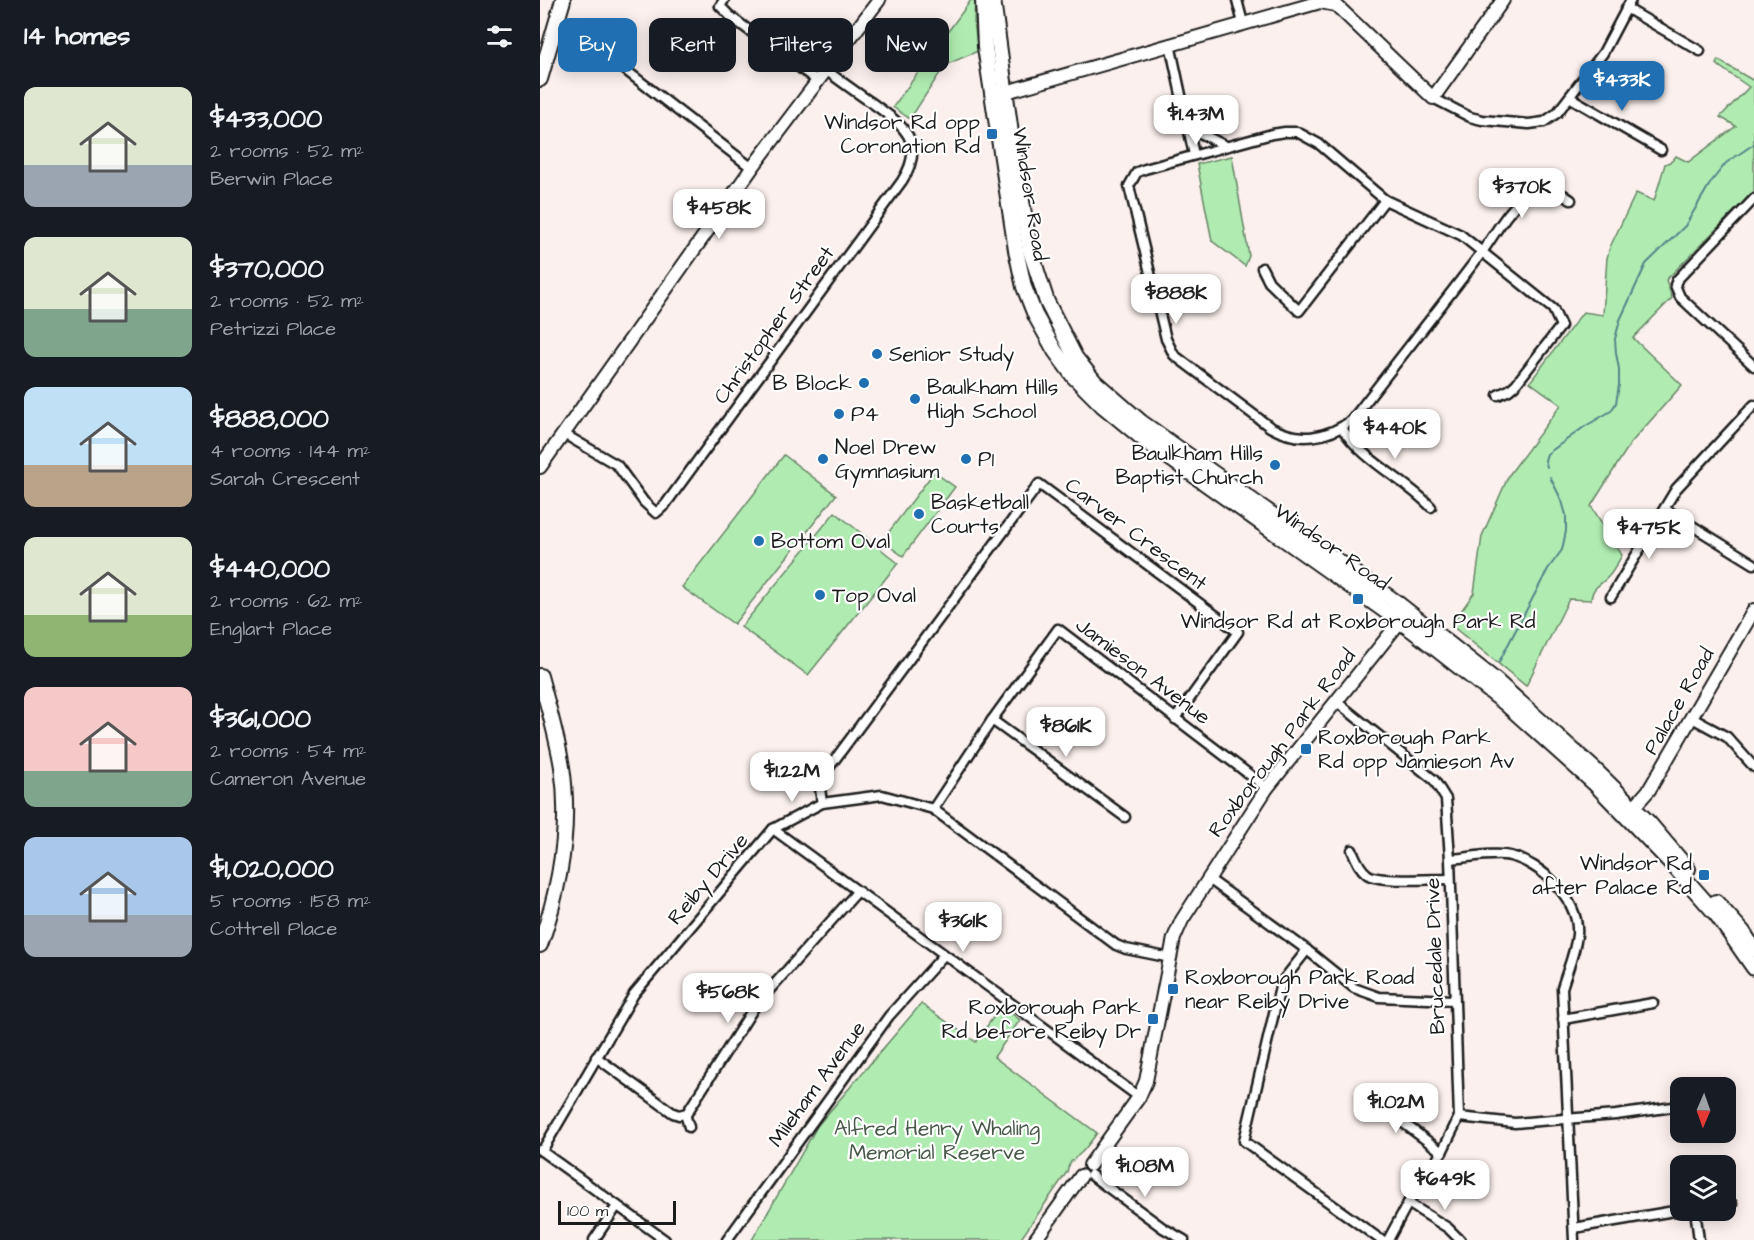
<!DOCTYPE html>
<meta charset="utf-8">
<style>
body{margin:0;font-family:"Architects Daughter",sans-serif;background:#242831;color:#f1f3f6;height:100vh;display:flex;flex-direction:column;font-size:22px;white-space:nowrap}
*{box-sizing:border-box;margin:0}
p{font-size:20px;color:#9ea1a6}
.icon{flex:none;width:33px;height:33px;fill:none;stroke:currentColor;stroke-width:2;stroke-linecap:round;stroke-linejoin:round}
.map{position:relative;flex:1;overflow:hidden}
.panel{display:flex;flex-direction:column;background:#171b24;width:540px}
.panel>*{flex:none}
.top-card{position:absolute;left:18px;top:18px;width:570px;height:54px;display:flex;gap:12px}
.needle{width:39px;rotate:182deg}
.tools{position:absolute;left:1130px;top:1077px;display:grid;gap:12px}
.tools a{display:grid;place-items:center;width:66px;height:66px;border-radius:12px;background:#171b24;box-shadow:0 3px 15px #0003;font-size:30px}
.scale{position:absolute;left:18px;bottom:15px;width:118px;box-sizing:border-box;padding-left:6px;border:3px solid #1c1c1c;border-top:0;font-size:16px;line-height:21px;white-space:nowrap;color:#1c1c1c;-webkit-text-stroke:4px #fff;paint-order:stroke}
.price{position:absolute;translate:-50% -51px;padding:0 14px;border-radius:12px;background:#fff;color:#222;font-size:20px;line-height:39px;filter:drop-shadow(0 2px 3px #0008)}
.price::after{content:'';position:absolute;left:50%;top:36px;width:18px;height:14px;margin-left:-9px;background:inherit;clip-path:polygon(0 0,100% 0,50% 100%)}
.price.active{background:#1f6fb2;color:#fff}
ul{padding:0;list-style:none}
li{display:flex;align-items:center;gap:18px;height:150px;padding:0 24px}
li span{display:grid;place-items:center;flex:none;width:168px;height:120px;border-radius:12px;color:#555}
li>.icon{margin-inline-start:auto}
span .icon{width:72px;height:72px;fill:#fffc;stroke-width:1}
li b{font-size:26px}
h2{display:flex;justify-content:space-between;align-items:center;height:72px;padding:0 24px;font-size:26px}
.chip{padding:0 21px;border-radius:12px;background:#171b24;box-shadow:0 3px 15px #0003;font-size:21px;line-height:54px}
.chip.active{background:#1f6fb2;color:#fff}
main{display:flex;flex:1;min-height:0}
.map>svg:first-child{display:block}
.green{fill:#b0ecb1;stroke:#668466;stroke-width:1.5}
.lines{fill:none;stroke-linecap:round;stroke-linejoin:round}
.stream{stroke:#54848b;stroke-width:2}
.street-casing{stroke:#1c1c1c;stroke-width:13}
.secondary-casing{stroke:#1c1c1c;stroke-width:16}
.primary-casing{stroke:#1c1c1c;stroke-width:18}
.street{stroke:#fff;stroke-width:8}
.secondary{stroke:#fff;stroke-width:12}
.primary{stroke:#fff;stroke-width:14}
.poi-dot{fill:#1f6fb2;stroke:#fff;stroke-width:2}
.labels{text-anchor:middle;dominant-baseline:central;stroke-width:4.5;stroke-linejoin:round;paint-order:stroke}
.poi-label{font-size:21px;fill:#1c1c1c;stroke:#fff;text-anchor:start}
.street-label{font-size:21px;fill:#1c1c1c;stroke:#fff}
.park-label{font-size:21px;fill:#485a49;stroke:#fff}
</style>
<main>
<section class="panel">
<h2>14 homes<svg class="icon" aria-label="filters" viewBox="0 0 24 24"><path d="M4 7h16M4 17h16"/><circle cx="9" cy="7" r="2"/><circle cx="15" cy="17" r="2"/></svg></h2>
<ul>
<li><span style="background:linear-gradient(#dfe7d0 65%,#9aa5b1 0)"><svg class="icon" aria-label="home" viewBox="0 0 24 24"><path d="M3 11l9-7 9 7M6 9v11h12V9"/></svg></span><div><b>$433,000</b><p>2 rooms · 52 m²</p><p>Berwin Place</p></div></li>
<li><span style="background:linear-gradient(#dfe7d0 60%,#7fa58c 0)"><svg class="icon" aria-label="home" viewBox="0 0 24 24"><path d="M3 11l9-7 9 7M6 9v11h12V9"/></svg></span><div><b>$370,000</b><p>2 rooms · 52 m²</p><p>Petrizzi Place</p></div></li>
<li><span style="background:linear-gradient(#bfe0f5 65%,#b9a48a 0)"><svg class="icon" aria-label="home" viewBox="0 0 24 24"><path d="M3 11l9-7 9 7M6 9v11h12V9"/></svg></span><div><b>$888,000</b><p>4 rooms · 144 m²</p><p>Sarah Crescent</p></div></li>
<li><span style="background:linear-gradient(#dfe7d0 65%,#8fb573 0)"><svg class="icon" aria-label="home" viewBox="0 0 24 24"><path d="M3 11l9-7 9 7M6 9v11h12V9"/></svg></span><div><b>$440,000</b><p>2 rooms · 62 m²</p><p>Englart Place</p></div></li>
<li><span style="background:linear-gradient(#f6c9c9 70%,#7fa58c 0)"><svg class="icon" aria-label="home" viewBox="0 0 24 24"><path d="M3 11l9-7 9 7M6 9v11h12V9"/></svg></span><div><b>$361,000</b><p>2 rooms · 54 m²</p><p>Cameron Avenue</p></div></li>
<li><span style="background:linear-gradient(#a9c7e8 65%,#9aa5b1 0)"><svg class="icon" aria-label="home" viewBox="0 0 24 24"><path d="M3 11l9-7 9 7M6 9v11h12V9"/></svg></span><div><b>$1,020,000</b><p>5 rooms · 158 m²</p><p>Cottrell Place</p></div></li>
</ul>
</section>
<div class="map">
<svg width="1214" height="1240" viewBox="0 0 1214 1240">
<rect width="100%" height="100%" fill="#fbf0ed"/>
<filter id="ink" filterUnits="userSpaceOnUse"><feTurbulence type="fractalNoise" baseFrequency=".0167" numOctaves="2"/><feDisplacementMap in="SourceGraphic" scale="12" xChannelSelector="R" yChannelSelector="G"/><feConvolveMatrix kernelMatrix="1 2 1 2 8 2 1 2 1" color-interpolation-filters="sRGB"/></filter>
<g filter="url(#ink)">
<g class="green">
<polygon points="431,0 435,0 434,22 438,51 405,65 370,119 353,107"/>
<path d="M1178,60L1214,81V191L1126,280L1132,298L1093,338L1142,385L1090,444L1051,506L1082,555C1078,562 1074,571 1068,577C1060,586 1052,586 1051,600L1029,599L986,686L911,625L934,593L942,536L969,475L1021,405L990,382L1043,312L1063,315L1067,258L1070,247L1096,193L1114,201L1125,164L1132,161L1136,156L1148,162L1196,126L1180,117L1209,87L1176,64Z"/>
<polygon points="692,156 709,256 705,266 672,241 657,164"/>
<polygon points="244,455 296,495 194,624 142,587"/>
<polygon points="394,472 415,487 363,556 342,541"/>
<polygon points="295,512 358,563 268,675 201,627"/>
<path d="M381,1004L436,1042L461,1006L480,1020L454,1057L557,1133C552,1140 547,1147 541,1153C533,1160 529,1161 527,1172L480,1240H212L278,1125Z"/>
</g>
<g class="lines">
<g class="stream">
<polyline points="1007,467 1005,460 1007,454 1044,427 1071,411 1076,403 1079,385 1079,369 1076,353 1075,339 1080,320 1106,264 1145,226 1171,182 1186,163 1214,144"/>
<polyline points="959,662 1008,569 1022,550 1026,531 1026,515 1022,501 1010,477"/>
</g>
<defs>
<g id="street">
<polyline points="184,0 180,6 191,17 279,82"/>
<polyline points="697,0 703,23"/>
<polyline points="1086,8 1160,51"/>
<polyline points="17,17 212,168"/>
<polyline points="630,44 654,155"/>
<polyline points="893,98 930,117 942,120 989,124 1004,122 1017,113 1063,53 1091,0"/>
<polyline points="1031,98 1121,150"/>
<polyline points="650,121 658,132 686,146"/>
<polyline points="1214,199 1137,280 1135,285 1140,297 1214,366"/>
<polyline points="722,268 729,282 759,311 845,200"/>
<path d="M958,395L969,390L976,384L1021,326L1013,309L921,235L845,200L779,144L757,132H745L732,134L605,169L597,172L589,186L626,339L634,355L730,427C758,443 787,439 812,420C855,364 900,308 942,252C956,233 969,206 989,195C1004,185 1018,190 1031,200"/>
<path d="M802,428C824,462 863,478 891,507"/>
<path d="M24,434L77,465L104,502L116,513L125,505L362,181C387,142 363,125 332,103C317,93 302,82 287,71"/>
<polyline points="1125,509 1214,564"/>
<polyline points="1071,597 1136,489 1214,405"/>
<polyline points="797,702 894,780 906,799 910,859 919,1117 902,1152 868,1203 848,1240"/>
<polyline points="1152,718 1187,737 1214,767"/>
<polyline points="452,720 585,817"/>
<polyline points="282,803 279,781 499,484 698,632 635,719"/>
<polyline points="393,809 452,720 518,629 727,788"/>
<polyline points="233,829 599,1097"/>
<path d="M812,850C816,859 819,868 827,874C838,883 893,879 909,879"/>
<path d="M910,859C927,858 954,852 970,856C1001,863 1040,900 1037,935C1035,953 1027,971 1022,988L1034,1240"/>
<polyline points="669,879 767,950 814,988 839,997 913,1000"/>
<polyline points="767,950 741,983 704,1141 841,1240"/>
<polyline points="1023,1019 1113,1003"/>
<polyline points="56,1057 133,1113 139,1115 147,1113 215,1006 317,892"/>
<polyline points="826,1095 902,1152"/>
<polyline points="145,1114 149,1127"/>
<polyline points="919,1117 975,1123 1076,1115 1140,1106"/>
<polyline points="0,1150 125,1240"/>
<polyline points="2,1151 94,994 233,829 282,803 342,795 393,809 576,945 586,949 631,958"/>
<polyline points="551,1175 623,1228 644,1240"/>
<polyline points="868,1203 908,1228 920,1240"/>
<polyline points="1185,1205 1192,1204"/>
<polyline points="1155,1210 1159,1240"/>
<polyline points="1034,1228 1140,1210"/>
<polyline points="54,1240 77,1206"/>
<polyline points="187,1240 349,1016 404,955"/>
</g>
<g id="secondary">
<polyline points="466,92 780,2 796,5 893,98 963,0"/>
<polyline points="0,467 212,168 339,0"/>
<polyline points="1093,808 1109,790 1214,610"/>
<polyline points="550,1165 599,1097 606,1081 634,938 642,920 727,788 866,614"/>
<polyline points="495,1240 541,1176"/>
</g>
<g id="primary">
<polyline points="443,0 445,47 476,250 484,287 495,315 515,351 534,377 562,405 607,442 872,630 966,704 1054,783 1131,863 1177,915 1214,968"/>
<polyline points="453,0 472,141 490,250 507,302 535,357 555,382 601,422 856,602 955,680 1054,769 1109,823 1148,869"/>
<polyline points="0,79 23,0"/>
<path d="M0,676C8,706 17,736 22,767C31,827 20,888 0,945"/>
<polyline points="1176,902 1203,932 1214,949"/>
</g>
</defs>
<use href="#street" class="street-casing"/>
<use href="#secondary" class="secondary-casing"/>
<use href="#primary" class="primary-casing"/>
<use href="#street" class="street"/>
<use href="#secondary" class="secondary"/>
<use href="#primary" class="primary"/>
</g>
</g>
<g class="poi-dot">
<rect x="446" y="128" width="12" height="12" rx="3"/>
<circle cx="337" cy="354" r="6"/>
<circle cx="324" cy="383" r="6"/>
<circle cx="375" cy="399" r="6"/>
<circle cx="299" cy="414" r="6"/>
<circle cx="283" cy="459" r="6"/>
<circle cx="426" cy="459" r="6"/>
<circle cx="735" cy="465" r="6"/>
<circle cx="379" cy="514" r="6"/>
<circle cx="219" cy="541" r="6"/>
<circle cx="280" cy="595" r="6"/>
<rect x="812" y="593" width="12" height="12" rx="3"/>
<rect x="760" y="743" width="12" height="12" rx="3"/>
<rect x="1158" y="869" width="12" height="12" rx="3"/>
<rect x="627" y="983" width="12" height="12" rx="3"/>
<rect x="607" y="1013" width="12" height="12" rx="3"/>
</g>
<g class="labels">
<g class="poi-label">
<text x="440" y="122" text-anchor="end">Windsor Rd opp<tspan x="440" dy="24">Coronation Rd</tspan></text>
<text x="349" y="354">Senior Study</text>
<text x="312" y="383" text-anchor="end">B Block</text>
<text x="387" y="387">Baulkham Hills<tspan x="387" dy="24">High School</tspan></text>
<text x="311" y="414">P4</text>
<text x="295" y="447">Noel Drew<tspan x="295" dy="24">Gymnasium</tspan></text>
<text x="723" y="453" text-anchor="end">Baulkham Hills<tspan x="723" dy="24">Baptist Church</tspan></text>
<text x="438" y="459">P1</text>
<text x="391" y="502">Basketball<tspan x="391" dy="24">Courts</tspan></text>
<text x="231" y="541">Bottom Oval</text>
<text x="292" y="595">Top Oval</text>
<text x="818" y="621" text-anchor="middle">Windsor Rd at Roxborough Park Rd</text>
<text x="778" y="737">Roxborough Park<tspan x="778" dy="24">Rd opp Jamieson Av</tspan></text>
<text x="1152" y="863" text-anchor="end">Windsor Rd<tspan x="1152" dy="24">after Palace Rd</tspan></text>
<text x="645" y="977">Roxborough Park Road<tspan x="645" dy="24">near Reiby Drive</tspan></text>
<text x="601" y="1007" text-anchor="end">Roxborough Park<tspan x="601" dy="24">Rd before Reiby Dr</tspan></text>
</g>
<g class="street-label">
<text transform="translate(490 194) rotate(81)">Windsor Road</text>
<text transform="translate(234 325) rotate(-54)">Christopher Street</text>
<text transform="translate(596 534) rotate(37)">Carver Crescent</text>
<text transform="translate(792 547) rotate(35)">Windsor Road</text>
<text transform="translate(603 671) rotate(37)">Jamieson Avenue</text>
<text transform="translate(1139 701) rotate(-60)">Palace Road</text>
<text transform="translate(742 743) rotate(-53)">Roxborough Park Road</text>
<text transform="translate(168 879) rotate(-50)">Reiby Drive</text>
<text transform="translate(895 956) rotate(-92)">Brucedale Drive</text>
<text transform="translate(277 1084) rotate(-54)">Mileham Avenue</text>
</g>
<g class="park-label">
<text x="397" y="1128">Alfred Henry Whaling<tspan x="397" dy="24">Memorial Reserve</tspan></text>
</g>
</g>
</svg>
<div class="tools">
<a><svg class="needle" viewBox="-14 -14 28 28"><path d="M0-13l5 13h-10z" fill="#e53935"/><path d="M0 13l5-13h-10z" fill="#9ea1a6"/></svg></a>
<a><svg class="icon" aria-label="layers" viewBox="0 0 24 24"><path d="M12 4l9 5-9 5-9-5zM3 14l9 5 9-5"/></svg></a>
</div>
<div class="scale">100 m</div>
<b class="price active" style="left:1082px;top:112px">$433K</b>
<b class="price" style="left:656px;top:146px">$1.43M</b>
<b class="price" style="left:982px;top:219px">$370K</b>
<b class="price" style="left:179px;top:240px">$458K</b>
<b class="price" style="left:636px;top:325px">$888K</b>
<b class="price" style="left:855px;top:460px">$440K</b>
<b class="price" style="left:1109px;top:560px">$475K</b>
<b class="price" style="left:526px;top:758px">$861K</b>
<b class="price" style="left:252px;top:803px">$1.22M</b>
<b class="price" style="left:423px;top:953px">$361K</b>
<b class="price" style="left:188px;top:1024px">$568K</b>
<b class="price" style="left:856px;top:1134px">$1.02M</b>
<b class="price" style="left:605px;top:1198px">$1.08M</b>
<b class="price" style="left:905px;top:1211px">$649K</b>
<div class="top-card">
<a class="chip active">Buy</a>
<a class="chip">Rent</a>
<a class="chip">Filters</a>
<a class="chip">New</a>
</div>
</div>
</main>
